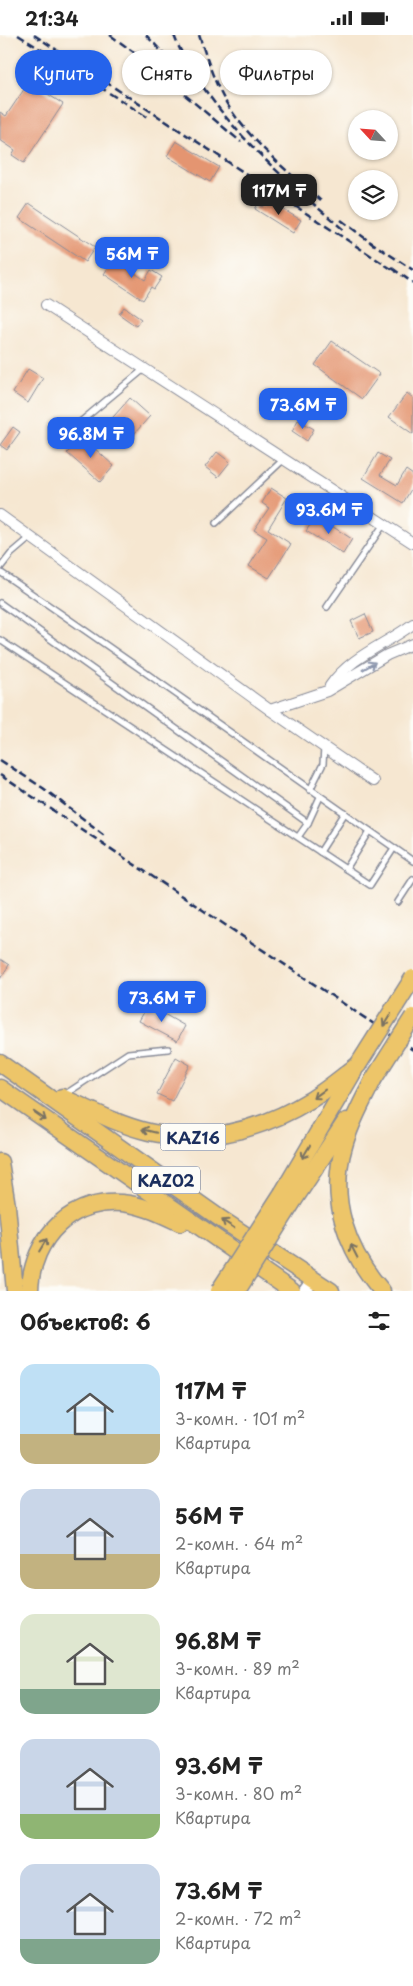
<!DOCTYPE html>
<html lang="ru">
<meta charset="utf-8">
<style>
body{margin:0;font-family:"Playpen Sans",sans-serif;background:#f2f2f2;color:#222;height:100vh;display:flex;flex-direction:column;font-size:19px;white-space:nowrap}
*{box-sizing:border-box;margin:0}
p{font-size:16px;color:#767676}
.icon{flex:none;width:28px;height:28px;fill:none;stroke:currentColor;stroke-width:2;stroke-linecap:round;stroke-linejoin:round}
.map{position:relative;height:1256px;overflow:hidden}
.side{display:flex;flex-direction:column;background:#fff;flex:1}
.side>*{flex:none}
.hud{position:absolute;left:15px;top:15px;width:384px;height:45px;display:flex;gap:10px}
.needle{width:32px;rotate:296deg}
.tools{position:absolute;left:348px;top:75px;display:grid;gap:10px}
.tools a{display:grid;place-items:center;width:50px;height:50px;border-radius:50%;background:#fff;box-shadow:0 1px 4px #0004;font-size:25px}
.price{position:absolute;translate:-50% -42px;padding:0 11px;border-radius:10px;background:#2563eb;color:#fff;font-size:16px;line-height:32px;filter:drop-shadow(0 1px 2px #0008)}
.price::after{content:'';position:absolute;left:50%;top:30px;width:15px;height:11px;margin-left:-8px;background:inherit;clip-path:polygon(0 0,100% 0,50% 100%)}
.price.current{background:#222;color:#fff}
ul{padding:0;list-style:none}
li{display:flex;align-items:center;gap:15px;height:125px;padding:0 20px}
li span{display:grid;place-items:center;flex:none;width:140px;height:100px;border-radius:15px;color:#555}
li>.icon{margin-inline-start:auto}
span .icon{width:60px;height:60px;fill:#fffc;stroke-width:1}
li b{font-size:21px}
h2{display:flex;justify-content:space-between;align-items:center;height:60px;padding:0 20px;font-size:21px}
.pill{padding:0 18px;border-radius:22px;background:#fff;box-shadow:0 1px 4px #0004;font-size:18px;line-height:45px}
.pill.current{background:#2563eb;color:#fff}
.status{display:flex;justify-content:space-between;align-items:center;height:35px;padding:0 25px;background:#fff;direction:ltr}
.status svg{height:14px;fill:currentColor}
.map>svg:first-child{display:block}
.building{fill:#e49571}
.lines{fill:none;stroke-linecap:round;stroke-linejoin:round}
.service-casing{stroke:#888b98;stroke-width:8}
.minor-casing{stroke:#888b98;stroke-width:12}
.tertiary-casing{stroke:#888b98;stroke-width:15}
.trunk-casing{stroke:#888b98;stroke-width:19}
.service{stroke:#fff;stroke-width:5}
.minor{stroke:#fff;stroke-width:10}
.tertiary{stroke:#fff;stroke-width:12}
.trunk{stroke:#edc569;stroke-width:16}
.rail{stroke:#1b2f5e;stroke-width:2.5;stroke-dasharray:8 4;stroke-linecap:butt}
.trunk-bridge-casing{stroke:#888b98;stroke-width:19;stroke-linecap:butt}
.trunk-bridge{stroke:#edc569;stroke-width:16}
.oneway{stroke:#8d97ae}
.oneway2{stroke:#797263}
.labels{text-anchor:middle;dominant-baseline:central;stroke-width:4;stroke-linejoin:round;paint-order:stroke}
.shield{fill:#fdfcf7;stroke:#5f6c8c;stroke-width:1}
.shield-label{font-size:16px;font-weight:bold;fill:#1b2f5e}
</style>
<div class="status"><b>21:34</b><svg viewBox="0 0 49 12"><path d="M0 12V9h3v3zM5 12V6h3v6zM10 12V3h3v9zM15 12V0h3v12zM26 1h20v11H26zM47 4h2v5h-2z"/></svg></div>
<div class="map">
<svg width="413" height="1256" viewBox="0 0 413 1256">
<rect width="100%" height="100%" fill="#fdfcf7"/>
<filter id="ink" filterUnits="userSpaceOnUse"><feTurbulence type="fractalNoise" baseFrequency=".02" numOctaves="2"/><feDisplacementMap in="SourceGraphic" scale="10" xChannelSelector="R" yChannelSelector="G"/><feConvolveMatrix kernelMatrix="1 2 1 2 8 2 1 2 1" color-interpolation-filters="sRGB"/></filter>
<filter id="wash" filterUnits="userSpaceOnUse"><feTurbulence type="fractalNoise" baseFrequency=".0096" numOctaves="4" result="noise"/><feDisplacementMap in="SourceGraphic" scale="20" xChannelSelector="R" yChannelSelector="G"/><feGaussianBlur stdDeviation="1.12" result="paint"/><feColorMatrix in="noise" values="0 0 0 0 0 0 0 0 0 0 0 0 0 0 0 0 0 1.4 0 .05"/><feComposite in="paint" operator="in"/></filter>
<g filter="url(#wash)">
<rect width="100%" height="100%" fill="#f6e7d1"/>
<g id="blocks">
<g class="building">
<polygon points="29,47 63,69 24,128 12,120 15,115 0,105 0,77 6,81"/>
<polygon points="176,106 219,132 210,147 167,121"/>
<polygon points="267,165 301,185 293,198 255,174 258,169 263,172"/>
<polygon points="29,168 95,212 85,227 19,183"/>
<polygon points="114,224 145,245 151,235 162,242 154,254 151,252 143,265 104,239"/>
<polygon points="124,272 141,284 136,291 119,279"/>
<polygon points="332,306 380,339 362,364 315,330"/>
<polygon points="28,334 43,343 28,368 13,358"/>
<polygon points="407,358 413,363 413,399 389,382"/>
<polygon points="130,363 150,381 126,408 106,390"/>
<polygon points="298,385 314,394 307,406 292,396"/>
<polygon points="13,392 20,397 7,415 0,410"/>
<polygon points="82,402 114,431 100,447 67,418"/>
<polygon points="217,417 230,427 218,442 205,432"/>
<polygon points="378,418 390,425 380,440 397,450 406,435 413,440 413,451 403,468 363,443"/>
<polygon points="271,453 287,463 268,494 291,509 269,543 249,531 267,503 254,495 269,473 262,468"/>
<polygon points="316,481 352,504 343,519 306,496"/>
<polygon points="365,579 373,597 359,603 351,586"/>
<polygon points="0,924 9,930 0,944"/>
<polygon points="148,970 185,991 177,1006 139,986"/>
<polygon points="176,1022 190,1030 172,1066 157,1059"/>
</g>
</g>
</g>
<g filter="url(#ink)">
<use href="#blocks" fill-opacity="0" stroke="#888b98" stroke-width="1"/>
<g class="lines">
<defs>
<g id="service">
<polyline points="73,393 144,334"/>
<polyline points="216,488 284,424"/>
<polyline points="0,533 11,519 31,502"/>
<path d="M0,537C139,631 275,730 413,826"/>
<polyline points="0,568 308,788"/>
<polyline points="327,572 384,489"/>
<polyline points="0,605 370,850 394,813"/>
<polyline points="310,755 323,729 324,713"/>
<polyline points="298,802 308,788 320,762"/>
<polyline points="320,817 345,778"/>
<polyline points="346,834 370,796"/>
<polyline points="398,867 413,844"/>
<polyline points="64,1060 128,1018 168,1014"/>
</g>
<g id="minor">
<polyline points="46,270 413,508"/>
<polyline points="0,480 270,675 373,746"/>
<path d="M330,651C351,621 385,610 413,589"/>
<polyline points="270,675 327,656 387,620 413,609"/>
</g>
<polyline id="tertiary" points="305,1256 313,1245"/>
<g id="trunk">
<polyline points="0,1028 221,1184 331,1256"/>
<path d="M373,1045C363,1066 350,1088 344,1111C328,1165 347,1216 382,1256"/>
<polyline points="0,1053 292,1256"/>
<path d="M62,1062C90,1075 119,1090 149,1097C207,1110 263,1094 312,1064C328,1054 343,1041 358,1030"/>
<polyline points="0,1127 7,1171 15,1256"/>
<polyline points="283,1157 354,1036"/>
<polyline points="294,1165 346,1086"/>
<path d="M30,1256C31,1202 74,1160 129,1169C147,1172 163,1180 180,1188"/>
</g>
</defs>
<use href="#service" class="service-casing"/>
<use href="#minor" class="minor-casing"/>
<use href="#tertiary" class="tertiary-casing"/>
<use href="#trunk" class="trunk-casing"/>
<use href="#service" class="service"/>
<use href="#minor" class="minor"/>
<use href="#tertiary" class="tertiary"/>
<use href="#trunk" class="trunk"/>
<g class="rail">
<polyline points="18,0 147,82"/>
<polyline points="34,0 396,237"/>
<polyline points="110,0 135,18 241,107"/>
<polyline points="146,0 199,56"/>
<path d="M174,0C179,15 189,30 197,43C236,103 291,150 345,196"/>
<path d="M199,0C206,21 213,44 224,64C245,101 289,138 321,166"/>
<polyline points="341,185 374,210"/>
<polyline points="369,206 413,235"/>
<polyline points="392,233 413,248"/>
<polyline points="0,725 43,753 107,802"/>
<polyline points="0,740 413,1015"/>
</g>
<defs>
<g id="trunk-bridge">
<polyline points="358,1030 413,943"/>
<polyline points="373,1045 413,982"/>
<polyline points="219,1256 283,1157"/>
<polyline points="237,1256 294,1165"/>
</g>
</defs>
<use href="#trunk-bridge" class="trunk-bridge-casing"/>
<use href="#trunk-bridge" class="trunk-bridge"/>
</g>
<defs><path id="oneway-shaft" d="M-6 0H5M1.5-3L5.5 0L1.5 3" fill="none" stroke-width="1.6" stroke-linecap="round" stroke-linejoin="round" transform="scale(1.25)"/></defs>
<use class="oneway" href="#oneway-shaft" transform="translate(369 631) rotate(-31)"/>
<g class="oneway2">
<use href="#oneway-shaft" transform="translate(387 985) rotate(122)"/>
<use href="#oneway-shaft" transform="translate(319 1059) rotate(144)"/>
<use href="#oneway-shaft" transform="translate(40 1081) rotate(35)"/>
<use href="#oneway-shaft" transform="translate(149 1096) rotate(-167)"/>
<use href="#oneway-shaft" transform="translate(306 1117) rotate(121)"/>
<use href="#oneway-shaft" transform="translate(228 1189) rotate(-147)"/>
<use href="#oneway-shaft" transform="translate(43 1210) rotate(-59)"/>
<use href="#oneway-shaft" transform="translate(354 1216) rotate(-117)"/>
</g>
</g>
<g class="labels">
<g class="shield">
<rect x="160.5" y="1088.5" width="65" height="27" rx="4"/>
<rect x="132" y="1131.5" width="68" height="27" rx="4"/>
</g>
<g class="shield-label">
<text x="193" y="1102">KAZ16</text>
<text x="166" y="1145">KАZ02</text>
</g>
</g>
</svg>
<div class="tools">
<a><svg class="needle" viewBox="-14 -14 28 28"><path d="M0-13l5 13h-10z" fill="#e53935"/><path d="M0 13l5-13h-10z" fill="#767676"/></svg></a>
<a><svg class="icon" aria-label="layers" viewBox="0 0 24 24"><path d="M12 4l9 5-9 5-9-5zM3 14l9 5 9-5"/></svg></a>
</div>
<b class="price current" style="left:279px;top:181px">117M ₸</b>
<b class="price" style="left:132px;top:244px">56M ₸</b>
<b class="price" style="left:303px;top:395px">73.6M ₸</b>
<b class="price" style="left:91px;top:424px">96.8M ₸</b>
<b class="price" style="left:329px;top:500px">93.6M ₸</b>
<b class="price" style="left:162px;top:988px">73.6M ₸</b>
<div class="hud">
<a class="pill current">Купить</a>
<a class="pill">Снять</a>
<a class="pill">Фильтры</a>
</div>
</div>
<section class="side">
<h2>Объектов: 6<svg class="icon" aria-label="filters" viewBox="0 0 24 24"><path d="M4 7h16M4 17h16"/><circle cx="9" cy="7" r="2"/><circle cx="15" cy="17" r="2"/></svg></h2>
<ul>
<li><span style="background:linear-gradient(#bfe0f5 70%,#c2b280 0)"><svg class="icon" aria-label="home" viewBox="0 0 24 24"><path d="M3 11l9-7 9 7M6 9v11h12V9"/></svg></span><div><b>117M ₸</b><p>3-комн. · 101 m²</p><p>Квартира</p></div></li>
<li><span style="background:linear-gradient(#c9d6e8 65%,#c2b280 0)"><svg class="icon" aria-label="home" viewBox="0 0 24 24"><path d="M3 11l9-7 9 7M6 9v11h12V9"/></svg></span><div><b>56M ₸</b><p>2-комн. · 64 m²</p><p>Квартира</p></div></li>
<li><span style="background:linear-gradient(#dfe7d0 75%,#7fa58c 0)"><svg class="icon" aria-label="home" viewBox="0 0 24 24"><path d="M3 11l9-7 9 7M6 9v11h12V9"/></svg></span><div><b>96.8M ₸</b><p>3-комн. · 89 m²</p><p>Квартира</p></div></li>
<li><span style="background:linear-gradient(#c9d6e8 75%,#8fb573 0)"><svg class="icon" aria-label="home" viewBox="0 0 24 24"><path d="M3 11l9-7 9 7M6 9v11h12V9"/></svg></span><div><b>93.6M ₸</b><p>3-комн. · 80 m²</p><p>Квартира</p></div></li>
<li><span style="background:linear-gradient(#c9d6e8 75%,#7fa58c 0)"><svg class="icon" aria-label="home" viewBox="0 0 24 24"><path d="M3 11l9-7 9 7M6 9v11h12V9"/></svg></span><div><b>73.6M ₸</b><p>2-комн. · 72 m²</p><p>Квартира</p></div></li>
</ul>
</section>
